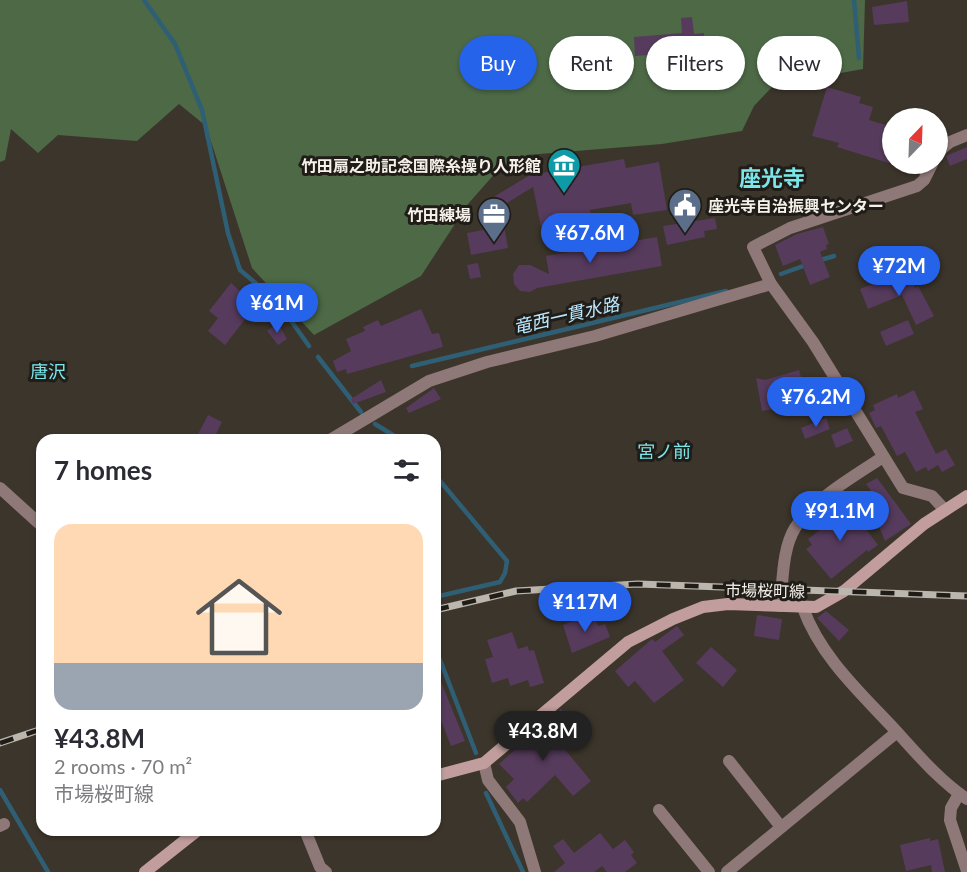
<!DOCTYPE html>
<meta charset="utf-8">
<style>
body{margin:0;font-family:Lato,"Noto Sans JP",sans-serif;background:#f7f7f7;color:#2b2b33;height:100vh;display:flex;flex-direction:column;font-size:22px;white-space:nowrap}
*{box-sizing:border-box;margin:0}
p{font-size:20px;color:#7c7c81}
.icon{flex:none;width:33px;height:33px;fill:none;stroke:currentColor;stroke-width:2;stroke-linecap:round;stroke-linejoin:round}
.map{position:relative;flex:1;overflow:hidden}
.sheet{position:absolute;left:36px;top:434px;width:405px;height:402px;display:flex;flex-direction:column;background:#fff;border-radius:18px;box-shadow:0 2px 4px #0004}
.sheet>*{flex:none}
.banner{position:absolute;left:459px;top:36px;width:417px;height:54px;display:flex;gap:12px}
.needle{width:39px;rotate:23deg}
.tools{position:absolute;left:882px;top:108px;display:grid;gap:12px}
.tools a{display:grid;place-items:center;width:66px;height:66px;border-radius:50%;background:#fff;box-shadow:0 2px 4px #0004;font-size:30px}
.price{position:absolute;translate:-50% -51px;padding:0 14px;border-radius:21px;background:#2563eb;color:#fff;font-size:20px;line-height:39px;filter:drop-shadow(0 2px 3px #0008)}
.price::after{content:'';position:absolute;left:50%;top:36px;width:18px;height:14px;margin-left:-9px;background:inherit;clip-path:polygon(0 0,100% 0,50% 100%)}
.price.current{background:#222;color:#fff}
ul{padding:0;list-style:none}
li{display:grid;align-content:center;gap:12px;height:318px;padding:0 18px}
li+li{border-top:2px solid #e1e1e2}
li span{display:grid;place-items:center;height:186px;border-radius:18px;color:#555}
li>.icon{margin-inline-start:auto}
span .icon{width:108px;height:108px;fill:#fffc;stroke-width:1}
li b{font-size:26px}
h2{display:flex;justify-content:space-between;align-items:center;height:72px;padding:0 18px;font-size:26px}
.chip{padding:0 21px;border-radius:27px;background:#fff;box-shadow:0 2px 4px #0004;font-size:21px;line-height:54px}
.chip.current{background:#2563eb;color:#fff}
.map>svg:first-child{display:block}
.forest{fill:#4d6946}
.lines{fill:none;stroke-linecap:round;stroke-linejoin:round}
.stream{stroke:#2f5f75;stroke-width:4.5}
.building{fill:#563b5c}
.minor{stroke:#8f7878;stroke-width:12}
.tertiary{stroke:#8f7878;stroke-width:12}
.secondary{stroke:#c19d9d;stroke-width:12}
.rail-casing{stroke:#bbb6ae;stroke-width:7}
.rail{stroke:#201d18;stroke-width:4.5;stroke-dasharray:14;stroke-linecap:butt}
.labels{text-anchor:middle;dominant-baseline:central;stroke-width:6;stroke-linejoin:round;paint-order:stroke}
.poi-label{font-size:16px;font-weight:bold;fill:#f5f1ea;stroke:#201d18;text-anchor:end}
.street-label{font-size:16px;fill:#f5f1ea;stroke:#201d18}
.water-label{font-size:18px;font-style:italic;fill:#bbe8ff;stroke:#201d18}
.neighbourhood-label{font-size:18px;fill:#7ae6ea;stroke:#201d18}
.district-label{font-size:22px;font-weight:bold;fill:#7ae6ea;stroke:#201d18}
</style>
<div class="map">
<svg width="967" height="872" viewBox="0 0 967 872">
<rect width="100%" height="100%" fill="#3c352b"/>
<polygon class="forest" points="0,0 865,0 863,69 774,85 754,106 742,131 662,144 527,155 498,170 468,204 421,276 314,335 252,268 206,126 179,104 137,141 58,135 38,153 11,129 5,160 0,162"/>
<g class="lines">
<g class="stream">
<polyline points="144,0 175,44 202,110 228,233 240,270 277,301 309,346"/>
<polyline points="854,0 859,58"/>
<polyline points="817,261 834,256"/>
<polyline points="781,274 806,265"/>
<polyline points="318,357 361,412"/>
<polyline points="412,366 726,291"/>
<polyline points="375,424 401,440"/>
<polyline points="435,475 507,561 505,573 500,582 435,597"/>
<polyline points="435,647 476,753"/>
<polyline points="0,790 48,872"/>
<polyline points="486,793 523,872"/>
</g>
</g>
<g class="building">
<polygon points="907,1 909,22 874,25 872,7"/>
<polygon points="692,17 694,34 704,33 705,50 635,56 634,37 682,33 681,18"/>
<polygon points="827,87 861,97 859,103 873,107 869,120 892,127 892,164 837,147 839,143 812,136"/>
<polygon points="967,147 967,159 950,166 946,156"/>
<polygon points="624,159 626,168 659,162 667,210 633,215 631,203 590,210 591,218 541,227 533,187 502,206 495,196 530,175"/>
<polygon points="502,214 508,248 471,255 467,233 488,229 486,217"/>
<polygon points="715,218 717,229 704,231 705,237 667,245 663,226"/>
<polygon points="823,227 829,244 826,245 827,249 820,252 830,277 810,285 800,259 783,266 775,245 797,234"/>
<polygon points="657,237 662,266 537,288 530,292 520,291 514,284 513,274 519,265 530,265 549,274 546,256"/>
<polygon points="478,263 481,277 470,279 467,265"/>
<polygon points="891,277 894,286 910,278 915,288 918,286 934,316 916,325 902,295 868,309 860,289"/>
<polygon points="231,283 256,305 225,345 208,331 218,318 209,311"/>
<polygon points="421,309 432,334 439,333 443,347 347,374 346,369 337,372 333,361 351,351 346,339 365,331 363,327 378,320 381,326"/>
<polygon points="908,320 914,334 886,346 880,332"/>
<polygon points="278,323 287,339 278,345 267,331"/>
<polygon points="799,370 803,384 816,377 831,403 780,411 779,408 762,411 756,378 765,380"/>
<polygon points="381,380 386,392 353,404 351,399"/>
<polygon points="434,388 441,399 409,413 406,408"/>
<polygon points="914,390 923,409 915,412 936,454 946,449 955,465 942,472 938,465 928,471 926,467 916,472 905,452 897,456 881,426 876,428 869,413 875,410 873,405 897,394 898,398"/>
<polygon points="208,415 222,422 213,440 195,440"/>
<polygon points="826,418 830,429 805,439 801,428"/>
<polygon points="847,428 853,441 836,448 831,435"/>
<polygon points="877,478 911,524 885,541 865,493 871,491 866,484"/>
<polygon points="846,503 878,545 868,552 867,550 831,579 806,549 812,545 808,539 837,517 833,513"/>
<polygon points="826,611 849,630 839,641 817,618"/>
<polygon points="592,613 598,626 605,624 610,637 572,653 563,625"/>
<polygon points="757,615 782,619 779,640 754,636"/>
<polygon points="677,626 684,635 662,651 684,680 654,703 635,681 628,687 615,671 652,639 655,642"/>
<polygon points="512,632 518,649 528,646 529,651 534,650 544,683 530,687 528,680 510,686 508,678 492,683 485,659 493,657 487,640"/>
<polygon points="711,647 737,670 723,687 696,663"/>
<polygon points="435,667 465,741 451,746 435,705"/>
<polygon points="561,709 571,721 556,735 559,738 557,740 591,781 573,796 555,775 527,802 523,798 518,803 506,787 514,779 499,764"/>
<polygon points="600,833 613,849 625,840 634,852 631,855 637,863 625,872 607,872 602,866 594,872 554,872 565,863 553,846 563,839 574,853"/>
<polygon points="930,838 930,841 938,839 945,872 932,872 931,865 906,871 900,845"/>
</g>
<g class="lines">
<g class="minor">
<polyline points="938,152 950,142 967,135"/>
<polyline points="932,164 924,180 917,186 790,228 753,247 771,284 813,342 903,488 932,496 945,510"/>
<polyline points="330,440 429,381 487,362 595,336 771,284"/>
<polyline points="0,488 42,526"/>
<path d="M780,606C783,582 782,549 795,528C812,500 856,475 883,457"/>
<polyline points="729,761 781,827"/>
<polyline points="484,763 488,780 520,822 535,872"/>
<polyline points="959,794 951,808 950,820 967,871"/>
<polyline points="659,810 709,872"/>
<polyline points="0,826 4,824"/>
<polyline points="305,830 320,867 326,872"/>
<polyline points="727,872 897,732"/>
</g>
<path class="tertiary" d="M803,608C821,658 862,694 897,732C919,756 940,781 967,799"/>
<g class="secondary">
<polyline points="435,776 484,763 628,642 673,619 703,607 728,604 816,607 844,591 924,524 967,496"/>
<polyline points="145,872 198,830"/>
</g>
<defs>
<g id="rail">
<polyline points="435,610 516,591 638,584 967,596"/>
<polyline points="0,743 42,729"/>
</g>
</defs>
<use href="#rail" class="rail-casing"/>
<use href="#rail" class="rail"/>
</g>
<defs>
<symbol id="museum-pin" viewBox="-11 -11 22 30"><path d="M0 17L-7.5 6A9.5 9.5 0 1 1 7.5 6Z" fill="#0f9aa8" stroke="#201d18"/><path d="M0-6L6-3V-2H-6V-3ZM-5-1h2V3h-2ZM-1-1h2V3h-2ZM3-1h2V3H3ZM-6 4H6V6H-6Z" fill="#fff"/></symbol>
<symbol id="civic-pin" viewBox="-11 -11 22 30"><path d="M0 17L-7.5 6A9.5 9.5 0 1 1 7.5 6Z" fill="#5c6f8a" stroke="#201d18"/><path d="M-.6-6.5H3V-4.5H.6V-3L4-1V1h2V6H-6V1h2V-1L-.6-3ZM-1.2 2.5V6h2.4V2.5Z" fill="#fff"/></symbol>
<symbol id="office-pin" viewBox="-11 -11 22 30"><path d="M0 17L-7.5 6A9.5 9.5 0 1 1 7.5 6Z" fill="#5c6f8a" stroke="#201d18"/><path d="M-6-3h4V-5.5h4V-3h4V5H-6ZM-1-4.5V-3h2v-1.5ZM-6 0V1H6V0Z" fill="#fff"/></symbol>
</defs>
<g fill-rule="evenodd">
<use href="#museum-pin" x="545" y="146" width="38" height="52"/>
<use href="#civic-pin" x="666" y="186" width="38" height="52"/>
<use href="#office-pin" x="475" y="195" width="38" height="52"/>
</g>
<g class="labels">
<g class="poi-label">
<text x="541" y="165">竹田扇之助記念国際糸操り人形館</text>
<text x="708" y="205" text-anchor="start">座光寺自治振興センター</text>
<text x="471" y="214">竹田練場</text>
</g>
<g class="street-label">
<text transform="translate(765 590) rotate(1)">市場桜町線</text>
</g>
<g class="water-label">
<text transform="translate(566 315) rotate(-13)">竜西一貫水路</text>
</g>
<g class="neighbourhood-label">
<text x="48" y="371">唐沢</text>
<text x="664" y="451">宮ノ前</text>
</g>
<g class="district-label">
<text x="772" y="177">座光寺</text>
</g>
</g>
</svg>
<div class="tools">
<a><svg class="needle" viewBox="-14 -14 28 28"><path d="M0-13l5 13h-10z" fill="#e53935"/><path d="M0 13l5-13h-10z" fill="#7c7c81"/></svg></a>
</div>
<b class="price" style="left:590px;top:264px">¥67.6M</b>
<b class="price" style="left:899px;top:297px">¥72M</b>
<b class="price" style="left:277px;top:334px">¥61M</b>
<b class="price" style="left:816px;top:428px">¥76.2M</b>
<b class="price" style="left:840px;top:542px">¥91.1M</b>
<b class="price" style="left:585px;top:633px">¥117M</b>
<b class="price current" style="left:543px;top:762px">¥43.8M</b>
<div class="banner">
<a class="chip current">Buy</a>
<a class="chip">Rent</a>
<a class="chip">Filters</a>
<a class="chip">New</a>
</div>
<section class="sheet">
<h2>7 homes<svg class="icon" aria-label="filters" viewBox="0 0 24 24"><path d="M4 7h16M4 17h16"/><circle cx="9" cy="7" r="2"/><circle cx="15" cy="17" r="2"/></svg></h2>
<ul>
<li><span style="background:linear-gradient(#ffd9b3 75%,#9aa5b1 0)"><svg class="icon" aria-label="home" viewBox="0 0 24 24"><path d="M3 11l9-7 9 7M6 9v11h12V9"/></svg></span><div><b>¥43.8M</b><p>2 rooms · 70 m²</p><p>市場桜町線</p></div></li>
</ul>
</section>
</div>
